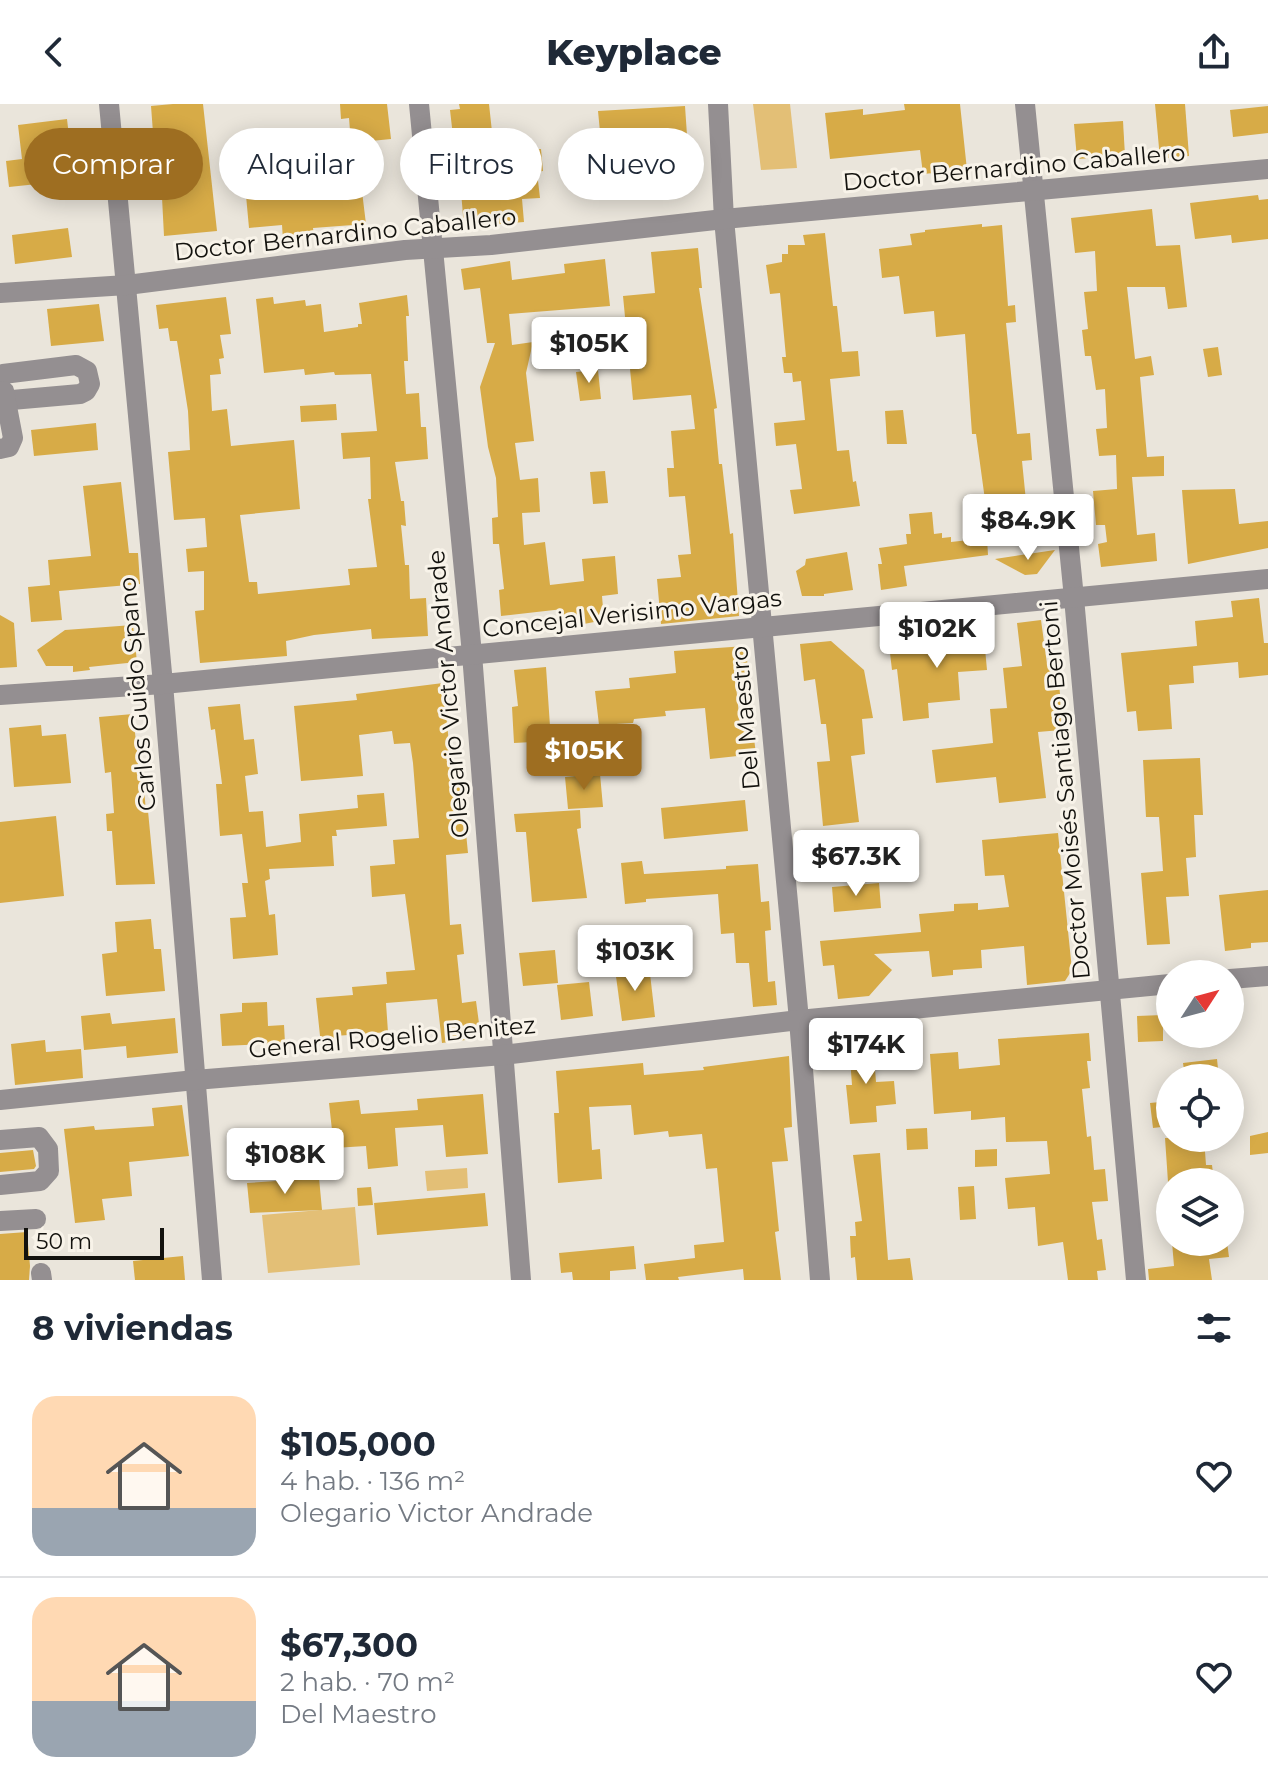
<!DOCTYPE html>
<html lang="es">
<meta charset="utf-8">
<style>
body{margin:0;font-family:Montserrat,sans-serif;background:#f2f2f3;color:#1f2937;height:100vh;display:flex;flex-direction:column;font-size:30px;white-space:nowrap}
*{box-sizing:border-box;margin:0}
p{font-size:26px;color:#747a83}
.icon{flex:none;width:44px;height:44px;fill:none;stroke:currentColor;stroke-width:2;stroke-linecap:round;stroke-linejoin:round}
.map{position:relative;height:1176px;overflow:hidden}
.details{display:flex;flex-direction:column;background:#fff;flex:1}
.details>*{flex:none}
.banner{position:absolute;left:24px;top:24px;width:800px;height:72px;display:flex;gap:16px}
.needle{width:52px;rotate:54deg}
.fabs{position:absolute;left:1156px;top:856px;display:grid;gap:16px}
.fabs a{display:grid;place-items:center;width:88px;height:88px;border-radius:50%;background:#fff;box-shadow:0 4px 20px #0003;font-size:40px}
.scale{position:absolute;left:24px;bottom:20px;width:140px;box-sizing:border-box;padding-left:8px;border:4px solid #13120e;border-top:0;font-size:22px;line-height:28px;white-space:nowrap;color:#13120e;-webkit-text-stroke:6px #f8f3e9;paint-order:stroke}
.price{position:absolute;translate:-50% -68px;padding:0 18px;border-radius:8px;background:#fff;color:#222;font-size:26px;line-height:52px;filter:drop-shadow(0 2px 4px #0008)}
.price::after{content:'';position:absolute;left:50%;top:48px;width:24px;height:18px;margin-left:-12px;background:inherit;clip-path:polygon(0 0,100% 0,50% 100%)}
.price.on{background:#9e6e21;color:#fff}
ul{padding:0;list-style:none}
li{display:flex;align-items:center;gap:24px;height:200px;padding:0 32px}
li+li{border-top:2px solid #e0e1e3}
li span{display:grid;place-items:center;flex:none;width:224px;height:160px;border-radius:24px;color:#555}
li>.icon{margin-inline-start:auto}
span .icon{width:96px;height:96px;fill:#fffc;stroke-width:1}
li b{font-size:34px}
h2{display:flex;justify-content:space-between;align-items:center;height:96px;padding:0 32px;font-size:34px}
.tag{padding:0 28px;border-radius:36px;background:#fff;box-shadow:0 4px 20px #0003;font-size:28px;line-height:72px}
.tag.on{background:#9e6e21;color:#fff}
header{display:flex;justify-content:space-between;align-items:center;height:104px;padding:0 32px;background:#fff;font-size:36px;font-weight:800}
.map>svg:first-child{display:block}
.park{fill:#e3bf76}
.building{fill:#d7ab47}
.lines{fill:none;stroke-linecap:round;stroke-linejoin:round}
.minor{stroke:#948f91;stroke-width:20}
.labels{text-anchor:middle;dominant-baseline:central;stroke-width:6;stroke-linejoin:round;paint-order:stroke}
.street-label{font-size:24px;fill:#13120e;stroke:#f8f3e9}
</style>
<header><svg class="icon" aria-label="back" viewBox="0 0 24 24"><path d="M15 5l-7 7 7 7"/></svg>Keyplace<svg class="icon" aria-label="share" viewBox="0 0 24 24"><path d="M12 15V3M7 8l5-5 5 5M5 13v7h14v-7"/></svg></header>
<div class="map">
<svg width="1268" height="1176" viewBox="0 0 1268 1176">
<rect width="100%" height="100%" fill="#eae5db"/>
<g class="park">
<polygon points="753,0 790,0 797,64 761,66"/>
<polygon points="467,1064 468,1084 427,1087 425,1067"/>
<polygon points="355,1103 360,1161 268,1169 262,1111"/>
</g>
<g class="building">
<polygon points="173,0 203,0 217,127 164,132 160,55 155,55 151,2"/>
<polygon points="340,0 387,0 391,35 351,39 349,14 341,15"/>
<polygon points="459,0 489,0 493,37 518,35 519,47 541,45 543,67 537,68 540,94 522,95 524,118 464,123 459,64 454,64 452,41 454,41 450,6 460,5"/>
<polygon points="904,0 960,0 967,66 923,70 920,46 830,55 825,9 863,5 863,11 905,6"/>
<polygon points="1155,0 1185,0 1189,52 1160,55"/>
<polygon points="685,2 690,75 635,78 632,36 601,38 598,7"/>
<polygon points="1268,2 1268,29 1233,33 1230,6"/>
<polygon points="67,15 71,50 91,48 94,74 9,83 6,57 22,55 18,21"/>
<polygon points="1123,17 1125,52 1077,55 1074,20"/>
<polygon points="271,45 274,79 331,74 329,58 358,55 366,120 313,124 314,133 283,136 282,121 249,124 242,48"/>
<polygon points="1258,91 1259,96 1268,95 1268,135 1232,139 1231,131 1195,135 1190,99"/>
<polygon points="1152,105 1156,142 1180,141 1187,203 1168,205 1165,183 1127,183 1135,255 1151,252 1154,271 1140,273 1147,353 1164,352 1164,372 1132,373 1137,431 1155,429 1157,457 1101,463 1098,440 1107,438 1105,421 1096,421 1093,387 1117,385 1116,351 1099,352 1096,325 1107,324 1105,285 1096,286 1091,252 1085,252 1082,226 1088,225 1084,188 1097,187 1095,147 1075,149 1071,114"/>
<polygon points="982,120 982,123 1002,121 1008,202 1015,201 1016,218 1006,219 1017,330 1030,329 1032,356 1022,357 1026,397 1042,397 1043,423 1006,425 1004,394 985,396 976,330 972,330 965,230 936,233 934,207 904,210 899,172 882,174 879,145 912,141 910,130 925,128 925,126"/>
<polygon points="68,124 72,153 15,160 12,131"/>
<polygon points="825,129 833,202 837,202 842,248 858,247 860,272 830,275 837,347 849,346 853,378 856,377 860,402 794,410 790,386 802,385 796,340 776,342 774,319 805,316 801,277 793,278 792,269 784,269 782,253 786,253 780,189 770,190 766,161 782,158 782,150 788,150 788,141 805,141 803,131"/>
<polygon points="698,144 702,184 699,184 717,304 714,305 719,360 722,360 730,430 733,429 739,512 661,520 657,475 681,473 678,451 691,450 685,392 669,393 667,364 674,364 671,327 695,325 691,291 633,296 623,192 655,189 651,148"/>
<polygon points="605,155 610,202 509,210 512,241 533,238 526,269 534,337 515,339 520,376 538,374 540,408 522,409 524,441 545,438 550,481 584,477 582,455 615,452 618,490 602,492 604,516 584,520 565,521 563,505 501,512 499,486 504,485 499,440 493,440 492,414 498,413 496,374 488,343 480,283 495,239 487,239 480,184 464,186 461,165 510,157 512,176 565,169 564,160"/>
<polygon points="407,191 409,212 406,212 408,257 404,257 406,290 419,289 421,323 426,323 428,355 395,358 401,397 404,397 406,422 401,421 405,461 409,461 410,495 426,494 428,532 372,535 371,525 314,531 286,537 287,552 200,559 195,507 204,506 204,467 188,468 186,445 207,443 205,414 174,416 168,348 190,346 188,307 177,237 170,237 168,224 159,225 156,201 226,193 231,230 220,231 224,254 219,255 221,270 210,271 212,307 227,305 231,342 294,336 300,405 240,411 249,478 257,478 258,490 350,481 348,465 377,463 368,395 371,395 370,353 343,355 341,329 377,327 371,270 335,271 334,268 305,271 304,265 264,269 256,195 273,193 274,200 305,196 306,202 321,200 324,228 358,223 358,220 362,220 359,199"/>
<polygon points="99,200 104,237 51,242 47,205"/>
<polygon points="1218,243 1222,271 1208,273 1203,245"/>
<polygon points="598,266 601,295 580,297 576,268"/>
<polygon points="336,300 337,316 301,318 300,302"/>
<polygon points="903,306 907,340 887,340 885,307"/>
<polygon points="96,319 98,346 34,352 31,326"/>
<polygon points="605,367 608,399 593,400 590,368"/>
<polygon points="121,378 129,449 138,449 140,480 59,487 62,516 31,518 28,483 50,481 48,456 91,452 83,382"/>
<polygon points="1235,385 1239,420 1268,417 1268,444 1188,460 1182,386"/>
<polygon points="932,408 934,430 942,429 942,434 951,433 951,438 987,434 988,451 904,462 907,482 881,486 878,460 882,460 879,444 907,440 906,430 911,430 909,410"/>
<polygon points="1055,446 1037,470 1025,471 995,455"/>
<polygon points="847,448 853,486 824,490 824,492 802,492 796,467 805,461 806,455"/>
<polygon points="1259,494 1264,539 1268,539 1268,571 1239,574 1238,558 1193,562 1194,579 1169,581 1172,625 1138,627 1136,607 1127,608 1121,549 1197,542 1195,517 1233,513 1231,497"/>
<polygon points="0,511 14,519 17,563 0,564"/>
<polygon points="1041,516 1047,560 1057,559 1060,590 1061,626 1038,628 1046,694 999,699 996,673 936,679 932,646 993,639 990,605 1007,604 1003,564 1022,562 1017,519"/>
<polygon points="133,521 137,558 89,563 90,566 73,568 73,562 46,562 37,546 65,526"/>
<polygon points="983,523 987,566 958,568 960,596 928,599 929,614 903,617 897,565 892,566 890,549 944,540 943,527"/>
<polygon points="831,537 864,566 873,614 862,615 865,650 851,652 859,718 823,722 817,658 830,657 826,620 821,620 815,575 804,577 800,540"/>
<polygon points="746,542 749,580 736,582 740,620 752,619 756,650 710,655 705,604 665,607 666,612 634,615 633,619 599,621 595,587 630,584 629,574 676,569 674,547"/>
<polygon points="546,563 551,637 514,639 512,603 518,602 514,566"/>
<polygon points="443,579 453,680 460,680 464,729 466,729 468,749 446,751 450,821 461,820 464,850 457,851 462,899 476,897 481,934 442,939 437,895 386,899 388,928 335,932 336,940 321,941 316,894 353,891 352,883 387,880 386,868 415,866 405,790 372,793 370,762 395,760 393,736 419,734 413,659 410,639 394,640 392,627 359,631 363,672 301,677 294,602 357,596 356,590"/>
<polygon points="240,600 244,636 254,635 258,670 245,672 249,708 263,707 266,743 301,738 299,710 358,704 357,691 384,689 387,722 336,726 337,732 332,732 334,762 269,765 270,775 265,777 269,811 275,810 278,851 233,855 230,814 246,813 242,779 248,779 242,730 220,732 216,680 222,680 215,625 211,626 208,603"/>
<polygon points="133,610 140,675 143,675 146,707 148,707 155,780 116,781 112,727 107,727 106,710 114,709 111,668 105,669 99,613"/>
<polygon points="41,621 42,632 66,630 71,679 14,683 9,624"/>
<polygon points="1200,654 1203,711 1194,711 1196,753 1186,754 1189,792 1166,793 1170,840 1147,841 1141,769 1163,767 1159,713 1146,713 1143,656"/>
<polygon points="600,670 603,703 568,705 565,673"/>
<polygon points="745,696 748,727 664,735 661,704"/>
<polygon points="580,706 581,724 577,725 587,794 532,798 526,728 516,728 514,710"/>
<polygon points="56,712 64,792 0,799 0,718"/>
<polygon points="1058,729 1072,866 1065,877 1027,881 1024,842 981,846 982,864 953,866 953,871 932,873 929,847 874,850 892,866 869,892 838,895 834,861 823,862 820,837 921,828 919,810 954,807 954,800 978,799 978,806 1009,803 1004,771 985,772 982,736"/>
<polygon points="642,757 644,770 726,765 726,762 758,760 761,798 769,797 771,826 765,827 768,878 775,877 777,901 753,903 749,859 736,859 734,829 721,830 718,790 646,795 646,798 625,800 621,759"/>
<polygon points="879,779 881,804 834,808 832,783"/>
<polygon points="1268,786 1268,838 1251,839 1251,844 1225,847 1219,791"/>
<polygon points="151,815 154,845 161,845 165,887 106,892 102,850 117,848 115,818"/>
<polygon points="555,846 558,879 523,882 519,849"/>
<polygon points="649,861 655,913 622,917 615,865"/>
<polygon points="589,878 593,912 561,916 557,881"/>
<polygon points="267,898 268,922 284,921 285,939 222,942 220,910 242,908 242,899"/>
<polygon points="110,909 112,920 175,914 178,949 127,954 126,942 84,946 81,912"/>
<polygon points="1163,911 1163,937 1138,938 1137,912"/>
<polygon points="1089,929 1091,957 1087,957 1090,984 1082,985 1087,1033 1091,1032 1094,1066 1105,1065 1108,1097 1092,1098 1097,1136 1102,1135 1106,1166 1097,1167 1098,1176 1068,1176 1063,1138 1038,1142 1035,1103 1008,1105 1005,1074 1050,1070 1047,1037 1006,1038 1005,1013 971,1016 971,1007 934,1010 930,950 958,948 959,965 1000,961 998,935"/>
<polygon points="45,936 46,948 81,945 83,974 15,981 11,940"/>
<polygon points="873,939 876,978 894,977 896,1000 876,1002 877,1018 850,1020 846,981 852,981 849,941"/>
<polygon points="789,952 792,1023 784,1024 788,1057 772,1058 779,1127 775,1128 781,1176 744,1176 743,1165 678,1173 679,1176 646,1176 644,1160 695,1154 694,1141 724,1138 717,1064 706,1065 702,1030 669,1033 668,1027 634,1031 631,1001 589,1003 592,1046 600,1045 602,1075 558,1079 554,1009 559,1009 556,967 643,959 644,971 704,966 703,963"/>
<polygon points="1217,955 1219,974 1185,973 1183,959"/>
<polygon points="483,990 488,1050 446,1053 443,1021 395,1024 398,1062 368,1065 366,1042 334,1044 329,999 359,996 361,1010 418,1006 417,995"/>
<polygon points="1170,997 1170,1022 1153,1024 1150,999"/>
<polygon points="182,1001 189,1052 129,1058 132,1092 102,1095 105,1116 75,1119 64,1025 94,1022 95,1026 154,1022 152,1004"/>
<polygon points="927,1024 928,1045 907,1046 906,1025"/>
<polygon points="1268,1028 1268,1049 1250,1051 1250,1032"/>
<polygon points="1165,1034 1204,1034 1206,1061 1212,1061 1214,1078 1168,1078"/>
<polygon points="997,1045 997,1062 975,1063 975,1046"/>
<polygon points="33,1046 36,1062 34,1065 0,1068 0,1049"/>
<polygon points="880,1049 888,1156 910,1154 913,1176 857,1176 855,1153 851,1154 850,1132 856,1132 855,1118 862,1117 853,1051"/>
<polygon points="319,1074 322,1106 250,1109 247,1079"/>
<polygon points="974,1082 976,1115 960,1116 958,1083"/>
<polygon points="371,1083 373,1101 358,1102 357,1084"/>
<polygon points="485,1089 488,1122 377,1131 374,1099"/>
<polygon points="27,1128 30,1162 29,1176 0,1176 0,1130"/>
<polygon points="1172,1138 1227,1138 1229,1153 1209,1155 1212,1176 1149,1176 1148,1165 1174,1162"/>
<polygon points="634,1142 636,1165 610,1167 610,1176 573,1176 572,1168 561,1169 559,1149"/>
<polygon points="183,1152 185,1176 135,1176 133,1157"/>
</g>
<g class="lines">
<g class="minor">
<polyline points="109,0 163,580 212,1176"/>
<polyline points="419,0 472,550 521,1176"/>
<polyline points="718,0 724,115 799,916 820,1176"/>
<polyline points="1025,0 1074,494 1136,1176"/>
<polyline points="0,189 127,181 405,146 491,141 724,115 1268,65"/>
<polyline points="0,297 80,290 86,287 90,280 87,267 76,261 3,270"/>
<polyline points="0,345 9,343 13,334 4,287"/>
<polyline points="0,591 163,580 1268,475"/>
<polyline points="1230,875 1268,872"/>
<polyline points="0,996 195,976 503,951 799,916 1170,880"/>
<polyline points="0,1036 39,1033 48,1045 49,1067 40,1077 0,1081"/>
<polyline points="0,1117 36,1115"/>
<polyline points="41,1169 42,1176"/>
</g>
</g>
<g class="labels">
<g class="street-label">
<text transform="translate(1014 63) rotate(-5)">Doctor Bernardino Caballero</text>
<text transform="translate(345 130) rotate(-6)">Doctor Bernardino Caballero</text>
<text transform="translate(632 509) rotate(-6)">Concejal Verisimo Vargas</text>
<text transform="translate(137 590) rotate(-95)">Carlos Guido Spano</text>
<text transform="translate(448 590) rotate(-95)">Olegario Victor Andrade</text>
<text transform="translate(745 614) rotate(-95)">Del Maestro</text>
<text transform="translate(1065 686) rotate(-95)">Doctor Moisés Santiago Bertoni</text>
<text transform="translate(392 933) rotate(-5)">General Rogelio Benitez</text>
</g>
</g>
</svg>
<div class="fabs">
<a><svg class="needle" viewBox="-14 -14 28 28"><path d="M0-13l5 13h-10z" fill="#e53935"/><path d="M0 13l5-13h-10z" fill="#747a83"/></svg></a>
<a><svg class="icon" aria-label="locate" viewBox="0 0 24 24"><circle cx="12" cy="12" r="6"/><path d="M12 2v4M12 18v4M2 12h4M18 12h4"/></svg></a>
<a><svg class="icon" aria-label="layers" viewBox="0 0 24 24"><path d="M12 4l9 5-9 5-9-5zM3 14l9 5 9-5"/></svg></a>
</div>
<div class="scale">50 m</div>
<b class="price" style="left:589px;top:281px">$105K</b>
<b class="price" style="left:1028px;top:458px">$84.9K</b>
<b class="price" style="left:937px;top:566px">$102K</b>
<b class="price on" style="left:584px;top:688px">$105K</b>
<b class="price" style="left:856px;top:794px">$67.3K</b>
<b class="price" style="left:635px;top:889px">$103K</b>
<b class="price" style="left:866px;top:982px">$174K</b>
<b class="price" style="left:285px;top:1092px">$108K</b>
<div class="banner">
<a class="tag on">Comprar</a>
<a class="tag">Alquilar</a>
<a class="tag">Filtros</a>
<a class="tag">Nuevo</a>
</div>
</div>
<section class="details">
<h2>8 viviendas<svg class="icon" aria-label="filters" viewBox="0 0 24 24"><path d="M4 7h16M4 17h16"/><circle cx="9" cy="7" r="2"/><circle cx="15" cy="17" r="2"/></svg></h2>
<ul>
<li><span style="background:linear-gradient(#ffd9b3 70%,#9aa5b1 0)"><svg class="icon" aria-label="home" viewBox="0 0 24 24"><path d="M3 11l9-7 9 7M6 9v11h12V9"/></svg></span><div><b>$105,000</b><p>4 hab. · 136 m²</p><p>Olegario Victor Andrade</p></div><svg class="icon" aria-label="heart" viewBox="0 0 24 24"><path d="M12 20l-8-8c-3-5 5-10 8-4 3-6 11-1 8 4z"/></svg></li>
<li><span style="background:linear-gradient(#ffd9b3 65%,#9aa5b1 0)"><svg class="icon" aria-label="home" viewBox="0 0 24 24"><path d="M3 11l9-7 9 7M6 9v11h12V9"/></svg></span><div><b>$67,300</b><p>2 hab. · 70 m²</p><p>Del Maestro</p></div><svg class="icon" aria-label="heart" viewBox="0 0 24 24"><path d="M12 20l-8-8c-3-5 5-10 8-4 3-6 11-1 8 4z"/></svg></li>
</ul>
</section>
